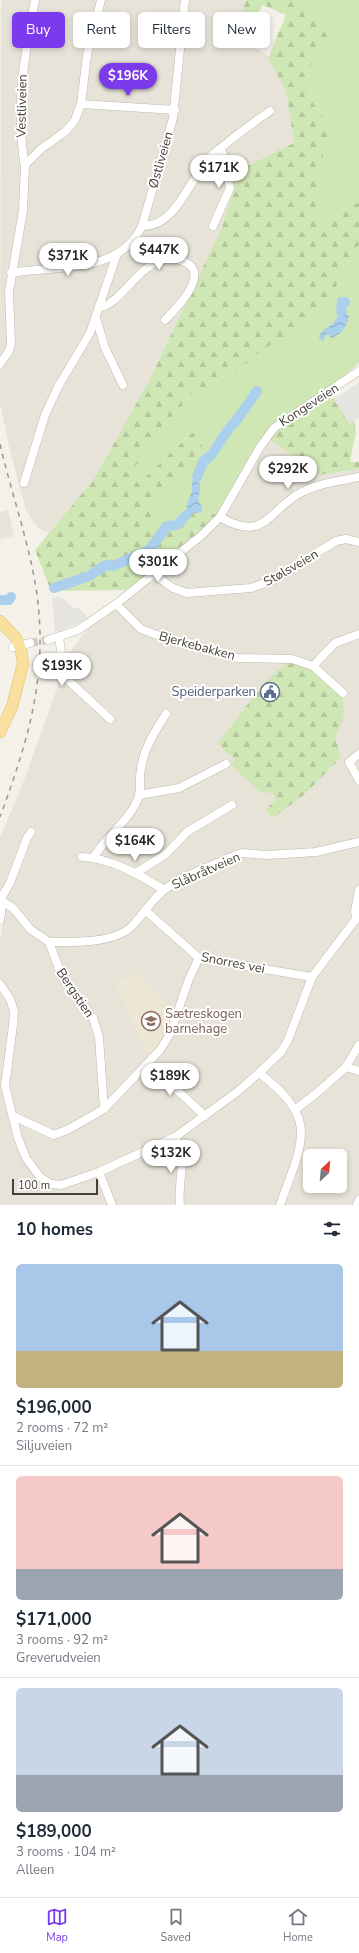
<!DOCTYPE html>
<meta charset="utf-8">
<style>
body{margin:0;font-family:"Nunito Sans",sans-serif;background:#f2f2f3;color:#1f2937;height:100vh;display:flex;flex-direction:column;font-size:15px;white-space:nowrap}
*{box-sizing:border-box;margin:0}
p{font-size:13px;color:#747a83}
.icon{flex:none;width:22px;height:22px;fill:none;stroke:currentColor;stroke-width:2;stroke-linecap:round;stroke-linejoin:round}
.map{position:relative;height:1205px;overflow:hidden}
.sheet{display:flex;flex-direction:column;background:#fff;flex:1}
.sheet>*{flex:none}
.hud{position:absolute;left:12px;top:12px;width:335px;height:36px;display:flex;gap:8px}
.needle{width:26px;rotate:26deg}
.controls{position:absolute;left:303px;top:1149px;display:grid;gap:8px}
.controls a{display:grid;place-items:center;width:44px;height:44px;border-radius:6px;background:#fff;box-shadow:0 2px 6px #0003;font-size:20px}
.scale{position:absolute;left:12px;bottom:10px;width:86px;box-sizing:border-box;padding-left:4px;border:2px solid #474138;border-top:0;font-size:11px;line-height:14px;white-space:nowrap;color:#474138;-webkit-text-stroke:3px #fff;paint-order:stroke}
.price{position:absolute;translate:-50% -34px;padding:0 9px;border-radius:14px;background:#fff;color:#222;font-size:13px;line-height:26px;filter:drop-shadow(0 1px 2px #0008)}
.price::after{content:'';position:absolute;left:50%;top:24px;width:12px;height:9px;margin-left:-6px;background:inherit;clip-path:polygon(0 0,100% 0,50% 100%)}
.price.current{background:#7c3aed;color:#fff}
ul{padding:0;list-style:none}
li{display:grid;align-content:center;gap:8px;height:212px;padding:0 16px}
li+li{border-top:1px solid #e0e1e3}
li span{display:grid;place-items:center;height:124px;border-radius:6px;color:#555}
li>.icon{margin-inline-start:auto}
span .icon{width:72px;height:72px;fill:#fffc;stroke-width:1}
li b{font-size:17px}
h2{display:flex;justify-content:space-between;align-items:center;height:48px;padding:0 16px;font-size:17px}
.tag{padding:0 14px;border-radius:6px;background:#fff;box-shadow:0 2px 6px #0003;font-size:14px;line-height:36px}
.tag.current{background:#7c3aed;color:#fff}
.tab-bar{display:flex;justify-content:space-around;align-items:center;height:56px;border-top:1px solid #e0e1e3;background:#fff;font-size:11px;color:#747a83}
.tab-bar a{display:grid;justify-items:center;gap:2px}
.tab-bar .current{color:#7c3aed}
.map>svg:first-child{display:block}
.residential{fill:#e7e3d8;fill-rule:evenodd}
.education{fill:#ece6d4}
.grass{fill:#cfe6b5}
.forest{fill:url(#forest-firs)}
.parking{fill:#e5e4e1}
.water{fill:url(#water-waves)}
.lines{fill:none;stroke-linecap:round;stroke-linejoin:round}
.river{stroke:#aad0ed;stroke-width:10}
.minor-tunnel{stroke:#d1cec6;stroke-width:8;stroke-dasharray:8 4;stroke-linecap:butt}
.minor-casing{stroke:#bfb9ac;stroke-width:9}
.major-casing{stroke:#ddbd6e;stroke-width:12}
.minor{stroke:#fff;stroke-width:8}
.major{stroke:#f9e09e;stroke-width:11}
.rail{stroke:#989898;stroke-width:1.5;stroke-dasharray:5 5;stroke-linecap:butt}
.labels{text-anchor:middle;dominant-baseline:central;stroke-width:4;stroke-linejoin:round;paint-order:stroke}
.street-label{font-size:13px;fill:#474138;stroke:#fff}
.service-label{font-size:13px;fill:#4e5e75;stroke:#fff;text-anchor:end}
.education-label{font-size:13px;fill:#785e54;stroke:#fff;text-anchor:start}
</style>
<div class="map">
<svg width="359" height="1205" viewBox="0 0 359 1205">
<defs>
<pattern id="forest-firs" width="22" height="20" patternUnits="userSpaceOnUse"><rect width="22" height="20" fill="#cfe6b5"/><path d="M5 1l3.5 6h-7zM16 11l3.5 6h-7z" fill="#b3c69c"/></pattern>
<pattern id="water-waves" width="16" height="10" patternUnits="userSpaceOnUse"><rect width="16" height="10" fill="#aad0ed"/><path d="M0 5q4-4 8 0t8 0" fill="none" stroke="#8caac1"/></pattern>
</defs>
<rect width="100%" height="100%" fill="#f4f1e9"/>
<g class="residential">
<polygon points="1,0 246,0 240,18 248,44 269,56 286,91 294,143 241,169 222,227 149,381 94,479 49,533 38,528 26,511 9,446 0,403"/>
<path d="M270,439L319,475L359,469V1205H0V941L7,898L0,891V838L23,783L59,683L60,670L68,655L84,633L239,487ZM310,1156H340V1186H310Z"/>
<polygon points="8,510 14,536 0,539 0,512"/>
</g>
<polygon class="education" points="138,972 174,1012 167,1031 149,1057 113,983"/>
<g class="grass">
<polygon points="305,0 359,0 359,203 352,204 327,221 317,220 317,179 323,162 323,152 331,147 336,136 313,103 305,76 321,46"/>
<polygon points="359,244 359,363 270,439 219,515 201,512 186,515 172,525 156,527 149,512 162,487 187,466 195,430 138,484 134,468 147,452 162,427 182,406 194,390 205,387 238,371 263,349 280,338 300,329 326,306"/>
</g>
<g class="forest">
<polygon points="246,0 305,0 311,15 324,25 327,37 305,76 313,103 336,136 331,147 323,152 323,162 317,179 317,220 327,221 352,204 359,203 359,244 326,306 314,321 263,349 238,371 219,383 194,390 182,406 162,427 147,452 134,468 138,484 195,430 202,446 187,466 162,487 149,512 156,527 172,525 186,515 201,512 219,515 131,590 51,591 35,550 94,479 149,381 222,227 241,169 294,143 286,91 268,58 286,15 263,5 245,32 240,18"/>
<polygon points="318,396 337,399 354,419 356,431 350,462 359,462 359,469 319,475 270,439 270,429"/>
<path d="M287,663C303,663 340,684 343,701C346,715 341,725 335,737L341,757L305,794L273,818L265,810L275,801L274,796L269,792L261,793L231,765L235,760L218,743L265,682Z"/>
</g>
<g class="parking">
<polygon points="359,382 359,418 350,424 334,400"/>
<polygon points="58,597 64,599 74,609 78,607 88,618 73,626 55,632 52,598"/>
</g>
<g class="water">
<path d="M339,311L345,312L349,316C346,328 342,333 332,338L328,334L326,335L323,341L320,340L319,337C325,324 335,329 339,311Z"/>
<polygon points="196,477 199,478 200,490 198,499 202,508 201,512 186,515 187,505 192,491 192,482"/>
</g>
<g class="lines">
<g class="river">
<polyline points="341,311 342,302 345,302"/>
<polyline points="197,477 203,462 212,454 230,427 236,421 257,391"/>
<polyline points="54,588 89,576 106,565 113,566 149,550 167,526 177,525 186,515"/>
<polyline points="0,600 9,600 11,597"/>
</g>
<polyline class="minor-tunnel" points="30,643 48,640"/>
<defs>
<g id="minor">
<polyline points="81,104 175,110"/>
<path d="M25,165C22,153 22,141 21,128C19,84 27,43 35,0"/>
<path d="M142,226C177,228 191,174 213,154C231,139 251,124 270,111"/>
<polyline points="213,226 230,188 223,154 220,150"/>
<path d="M11,273C56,265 119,275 142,226L173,118L185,0"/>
<path d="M100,307C119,306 141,261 169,257C176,259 187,261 192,267C203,282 174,311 165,320"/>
<polyline points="96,318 105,348 123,385"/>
<polyline points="0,364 9,351 11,344 9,292 23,211 25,165 41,149 66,131 75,120 81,104 87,55 101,0"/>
<polyline points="24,483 45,415 58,387 90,333 117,254"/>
<path d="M220,517C266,544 268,509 302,492C320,483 340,481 359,477"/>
<polyline points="153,574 173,588 187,593 251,588 273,580 336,541 346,539 359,542"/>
<polyline points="116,604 141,629 170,640 237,658 292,659 313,666 335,643 359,634"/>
<polyline points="59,637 61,651 56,664 56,669 110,719"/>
<polyline points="48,640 78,630 116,604 202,535 220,517 260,447 274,428 359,371"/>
<polyline points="13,647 30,643"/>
<polyline points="313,666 343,693"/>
<polyline points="359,754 349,762 359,780"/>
<polyline points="139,795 179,788 226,764"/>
<path d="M82,857C111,858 140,875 164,890"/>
<path d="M94,857C106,836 131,820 139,796C141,790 139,776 141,769C144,747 155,732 166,714"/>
<polyline points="136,873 166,854 187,832 232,805"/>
<polyline points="0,899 2,906 0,920"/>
<polyline points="0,900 13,908 30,929 49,942 63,979 93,1018 99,1037 104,1109"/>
<polyline points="0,900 10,883 27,838 31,832"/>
<polyline points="146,911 199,958 312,977"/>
<path d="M49,942C73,942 114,944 132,926C142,916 153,898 164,890C182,876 213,865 234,856L242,853L267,855L316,852L359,842"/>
<polyline points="0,984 10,999 14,1011 13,1025 5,1086 18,1138 26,1158 40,1177 51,1184 61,1185 99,1172 175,1137 237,1092 259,1073 281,1052 288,1040 312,977 356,919 355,911 359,890"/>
<polyline points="149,1064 205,1116"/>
<polyline points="346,1067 359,1071"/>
<path d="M259,1073C321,1120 302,1142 280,1205"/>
<polyline points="296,1109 318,1092 346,1067 359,1045"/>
<polyline points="13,1116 54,1135 69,1129 104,1109 160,1050 170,1034 189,979 199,958"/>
<path d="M175,1137C189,1156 177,1182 180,1205"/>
<polyline points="99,1172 112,1205"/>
<polyline points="357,1205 359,1200"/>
</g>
<polyline id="major" points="0,621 16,638 21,650 23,664 12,707 0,732"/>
</defs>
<use href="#minor" class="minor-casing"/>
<use href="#major" class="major-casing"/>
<use href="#minor" class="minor"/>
<use href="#major" class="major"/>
<path class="rail" d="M0,444C11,492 28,539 36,588C49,673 29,738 0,817"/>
</g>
<defs>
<symbol id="civic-ring" viewBox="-11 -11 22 22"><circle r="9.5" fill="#fff" stroke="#5c6f8a" stroke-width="1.5"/><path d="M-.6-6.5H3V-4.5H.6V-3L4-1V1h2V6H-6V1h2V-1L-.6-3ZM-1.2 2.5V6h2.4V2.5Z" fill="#5c6f8a"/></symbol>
<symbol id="school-ring" viewBox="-11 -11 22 22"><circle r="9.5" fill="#fff" stroke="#8d6e63" stroke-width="1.5"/><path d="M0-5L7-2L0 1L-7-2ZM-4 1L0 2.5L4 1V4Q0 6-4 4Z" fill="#8d6e63"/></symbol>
</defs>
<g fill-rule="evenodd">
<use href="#civic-ring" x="259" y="681" width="22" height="22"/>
<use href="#school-ring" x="140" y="1010" width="22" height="22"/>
</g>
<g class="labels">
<g class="street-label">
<text transform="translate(22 106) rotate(-89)">Vestliveien</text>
<text transform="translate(161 160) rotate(-74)">Østliveien</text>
<text transform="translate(309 405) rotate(-33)">Kongeveien</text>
<text transform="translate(291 568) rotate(-30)">Stølsveien</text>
<text transform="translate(197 646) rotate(15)">Bjerkebakken</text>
<text transform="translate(206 871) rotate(-24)">Slåbråtveien</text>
<text transform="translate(233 963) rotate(11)">Snorres vei</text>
<text transform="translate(75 993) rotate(56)">Bergstien</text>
</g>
<g class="service-label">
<text x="256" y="692">Speiderparken</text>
</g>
<g class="education-label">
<text x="165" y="1014">Sætreskogen<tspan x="165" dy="15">barnehage</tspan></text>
</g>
</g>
</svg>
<div class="controls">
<a><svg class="needle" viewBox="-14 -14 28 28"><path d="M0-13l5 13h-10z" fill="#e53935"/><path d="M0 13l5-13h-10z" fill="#747a83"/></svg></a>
</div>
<div class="scale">100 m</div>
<b class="price current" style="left:128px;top:97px">$196K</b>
<b class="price" style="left:219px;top:189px">$171K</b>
<b class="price" style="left:159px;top:271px">$447K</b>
<b class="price" style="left:68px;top:277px">$371K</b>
<b class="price" style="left:288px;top:490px">$292K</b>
<b class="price" style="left:158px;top:583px">$301K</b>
<b class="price" style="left:62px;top:687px">$193K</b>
<b class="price" style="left:135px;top:862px">$164K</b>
<b class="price" style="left:170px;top:1097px">$189K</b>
<b class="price" style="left:171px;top:1174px">$132K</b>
<div class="hud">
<a class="tag current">Buy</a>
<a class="tag">Rent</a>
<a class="tag">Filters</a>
<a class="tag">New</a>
</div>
</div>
<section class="sheet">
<h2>10 homes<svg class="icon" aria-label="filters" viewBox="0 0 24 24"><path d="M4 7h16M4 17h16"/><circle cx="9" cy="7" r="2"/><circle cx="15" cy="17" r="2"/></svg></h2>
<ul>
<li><span style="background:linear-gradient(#a9c7e8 70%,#c2b280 0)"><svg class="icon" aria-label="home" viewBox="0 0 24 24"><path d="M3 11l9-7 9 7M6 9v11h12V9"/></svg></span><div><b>$196,000</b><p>2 rooms · 72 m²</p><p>Siljuveien</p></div></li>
<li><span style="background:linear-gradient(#f6c9c9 75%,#9aa5b1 0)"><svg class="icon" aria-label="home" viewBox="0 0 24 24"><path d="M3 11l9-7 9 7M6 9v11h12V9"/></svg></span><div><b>$171,000</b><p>3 rooms · 92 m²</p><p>Greverudveien</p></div></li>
<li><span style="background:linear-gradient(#c9d6e8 70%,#9aa5b1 0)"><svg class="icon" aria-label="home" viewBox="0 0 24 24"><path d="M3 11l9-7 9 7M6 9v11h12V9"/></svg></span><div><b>$189,000</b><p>3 rooms · 104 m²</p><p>Alleen</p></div></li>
</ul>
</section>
<nav class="tab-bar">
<a class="current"><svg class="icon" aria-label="map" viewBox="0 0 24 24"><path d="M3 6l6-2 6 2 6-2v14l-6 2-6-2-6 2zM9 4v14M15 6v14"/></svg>Map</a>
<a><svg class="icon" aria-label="saved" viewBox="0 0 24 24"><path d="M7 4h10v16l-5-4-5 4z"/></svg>Saved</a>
<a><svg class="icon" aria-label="home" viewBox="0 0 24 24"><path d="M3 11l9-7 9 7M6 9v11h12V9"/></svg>Home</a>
</nav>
